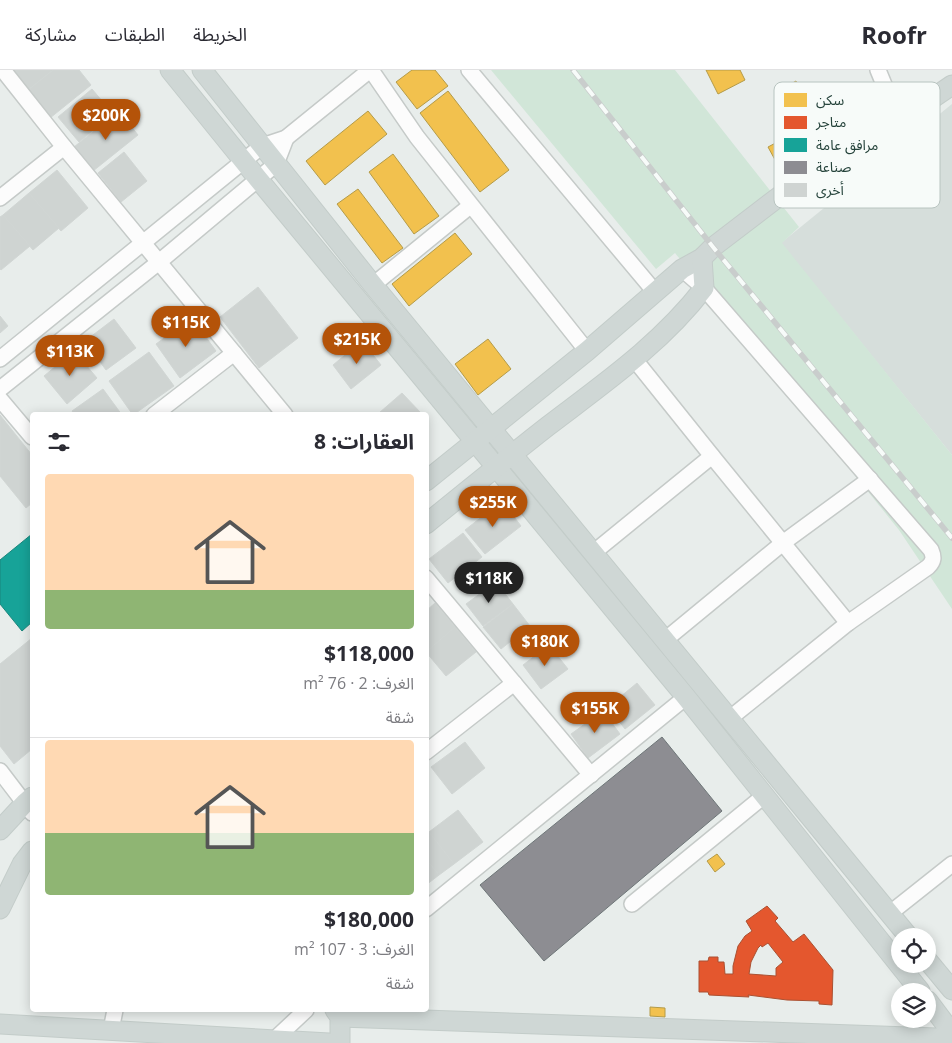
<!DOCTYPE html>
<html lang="ar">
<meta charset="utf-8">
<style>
body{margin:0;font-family:"Open Sans","Noto Sans Arabic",sans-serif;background:#f2f2f3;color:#2b2b33;direction:rtl;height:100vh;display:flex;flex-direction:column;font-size:19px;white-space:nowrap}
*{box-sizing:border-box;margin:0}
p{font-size:16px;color:#7c7c81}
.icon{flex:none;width:28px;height:28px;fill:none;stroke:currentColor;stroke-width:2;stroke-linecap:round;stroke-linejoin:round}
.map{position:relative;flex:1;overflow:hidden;direction:ltr}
.side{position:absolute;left:30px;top:342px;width:399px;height:600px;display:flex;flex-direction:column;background:#fff;border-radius:5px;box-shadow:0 2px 12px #0003;direction:rtl}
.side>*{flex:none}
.controls{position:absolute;left:891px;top:858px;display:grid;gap:10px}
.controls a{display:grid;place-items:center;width:45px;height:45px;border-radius:50%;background:#fff;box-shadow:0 2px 12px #0003;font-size:25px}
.price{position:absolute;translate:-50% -42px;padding:0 11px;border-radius:18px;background:#b45309;color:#fff;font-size:16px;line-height:32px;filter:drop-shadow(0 1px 2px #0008)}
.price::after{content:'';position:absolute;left:50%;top:30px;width:15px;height:11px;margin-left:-8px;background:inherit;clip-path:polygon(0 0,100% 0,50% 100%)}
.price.active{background:#222;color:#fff}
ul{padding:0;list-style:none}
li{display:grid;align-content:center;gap:10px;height:265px;padding:0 15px}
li+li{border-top:1px solid #e1e1e2}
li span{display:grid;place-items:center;height:155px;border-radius:5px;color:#555}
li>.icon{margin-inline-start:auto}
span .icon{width:90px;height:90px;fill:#fffc;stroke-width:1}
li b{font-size:21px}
h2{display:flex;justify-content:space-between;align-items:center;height:60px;padding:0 15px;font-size:21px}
header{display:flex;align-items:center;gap:30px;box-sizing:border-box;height:70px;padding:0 25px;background:#fff;border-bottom:1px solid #e1e1e2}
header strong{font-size:24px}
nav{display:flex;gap:28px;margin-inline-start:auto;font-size:18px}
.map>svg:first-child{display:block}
.built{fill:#d6dedb}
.green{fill:#d1e6d8}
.homes{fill:#f2c14e;stroke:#b49b48}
.shops{fill:#e4572e;stroke:#aa5132;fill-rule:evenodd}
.public{fill:#17a398;stroke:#1b867c}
.industry{fill:#8d8d92;stroke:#6e7678}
.building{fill:#cfd4d2;stroke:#d1d6d4}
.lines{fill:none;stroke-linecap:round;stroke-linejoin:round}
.minor-casing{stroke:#c5cac8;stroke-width:18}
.major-casing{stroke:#c3ccc9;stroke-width:21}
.minor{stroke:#fcfcfc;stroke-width:15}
.major{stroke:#cfd7d5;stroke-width:19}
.rail-casing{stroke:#c9cdcc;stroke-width:5.5}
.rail{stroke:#f7fbf9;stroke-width:4;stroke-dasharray:11;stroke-linecap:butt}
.key{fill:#f7fbf9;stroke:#b8c4c0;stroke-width:1}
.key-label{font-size:14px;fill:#24423a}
</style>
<header>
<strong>Roofr</strong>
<nav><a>الخريطة</a><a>الطبقات</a><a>مشاركة</a></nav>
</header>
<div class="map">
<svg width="952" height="973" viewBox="0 0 952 973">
<rect width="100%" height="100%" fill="#e8edeb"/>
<polygon class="built" points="952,34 952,385 781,173"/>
<polygon class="green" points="491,0 675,0 799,157 782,173 952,385 952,539 899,460 675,183 656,199"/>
<g class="homes">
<polygon points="412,0 435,0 448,16 417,39 396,12"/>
<polygon points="706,0 740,0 745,10 718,24"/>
<polygon points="796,11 810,36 823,29 836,52 824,59 821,53 809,60 800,43 795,46 780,20"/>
<polygon points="448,21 509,100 480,122 420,43"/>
<polygon points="368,41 387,64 325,115 306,91"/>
<polygon points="785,68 797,90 780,99 768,77"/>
<polygon points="393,84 439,146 414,164 369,102"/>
<polygon points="358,119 403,178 382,193 337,134"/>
<polygon points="455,163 472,184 409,236 392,214"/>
<polygon points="488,269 511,299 478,325 455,294"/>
<polygon points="717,784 725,794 715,802 707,791"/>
<polygon points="650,937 665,938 665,947 650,946"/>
</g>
<path class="shops" d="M767,836L778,848L775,851L793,872L804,864L833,900L832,935L819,934V931L787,930L748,925L749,927L709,925L708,922H699V891H708L709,887H718V892H724L725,904H733V896L738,876L745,866L752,861L746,851ZM768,873L783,892L776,898V906L749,904L751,892L758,878L761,875L762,877Z"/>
<polygon class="public" points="32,464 32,552 22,561 0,534 0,490"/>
<polygon class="industry" points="662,667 722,741 544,891 480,815"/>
<g class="building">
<polygon points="11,0 53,0 28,20"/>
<polygon points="53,0 79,0 91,15 50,48 28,20"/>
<polygon points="92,19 113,44 79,72 58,47"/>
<polygon points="119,41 138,65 93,101 74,77"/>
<polygon points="124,82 147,111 121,132 98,103"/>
<polygon points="57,100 88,138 61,161 29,123"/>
<polygon points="29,123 59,158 33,180 3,145"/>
<polygon points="3,145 30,176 1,200 0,199 0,147"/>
<polygon points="258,217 298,268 259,298 220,247"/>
<polygon points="0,246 8,256 0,263"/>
<polygon points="192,248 216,281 180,308 156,274"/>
<polygon points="114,249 136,278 106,300 85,271"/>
<polygon points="362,271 381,295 351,319 333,295"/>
<polygon points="74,281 97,308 67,334 44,306"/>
<polygon points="149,282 174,316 133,345 109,311"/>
<polygon points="103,319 122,345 75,345 72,341"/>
<polygon points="402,323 420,342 417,345 381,345 379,343"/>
<polygon points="0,345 32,385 32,433 26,438 0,406"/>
<polygon points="502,431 521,456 485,484 465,460"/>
<polygon points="463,463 482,487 448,513 429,489"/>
<polygon points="496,512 513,534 483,556 466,534"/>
<polygon points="435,533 455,557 426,582 426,541"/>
<polygon points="513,534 530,556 501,579 483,557"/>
<polygon points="455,557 476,582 446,606 426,582"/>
<polygon points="32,568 32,679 14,694 0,676 0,594"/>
<polygon points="549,575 568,599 541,619 523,595"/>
<polygon points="637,613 655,635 625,659 608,637"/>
<polygon points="603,641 620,664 588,688 571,664"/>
<polygon points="465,672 485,698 452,724 431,697"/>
<polygon points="458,740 483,772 454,794 429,762"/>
<polygon points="429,762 454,794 439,805 426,789 426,764"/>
<polygon points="426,789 439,805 426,815"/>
</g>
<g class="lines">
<defs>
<g id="minor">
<polyline points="3,0 64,77 285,345"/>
<polyline points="371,0 417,67 587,281"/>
<polyline points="469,0 655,222"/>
<polyline points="878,0 899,51"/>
<polyline points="0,128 64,77"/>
<path d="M682,199L704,218L931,480C934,487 934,491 928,497L848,553L729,649"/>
<polyline points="373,215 470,136"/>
<polyline points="0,289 262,76 286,68 370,0"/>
<polyline points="635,290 712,386"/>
<polyline points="0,319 159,192 276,94 286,68"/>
<polyline points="0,329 32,367"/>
<polyline points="154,345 234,283"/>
<polyline points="593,483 712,386 848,553"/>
<polyline points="426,508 591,705"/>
<polyline points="665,570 784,472 870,409"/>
<polyline points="426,682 514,613"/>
<polyline points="0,701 32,743"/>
<polyline points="632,834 765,725"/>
<polyline points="426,839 686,627"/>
<polyline points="889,844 952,794"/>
<polyline points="111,960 115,940"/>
<polyline points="274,970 306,940"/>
</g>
<g id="major">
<polyline points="170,0 259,110 686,627 920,921"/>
<polyline points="202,0 373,215 908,866"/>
<polyline points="426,411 587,281 682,199 702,188 713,177 785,122 899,51 952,15"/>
<path d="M426,454C467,421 507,388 548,356C603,314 661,274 704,218L702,188"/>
<polyline points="0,760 25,733 32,727"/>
<polyline points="0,839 22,794 32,781"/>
<polyline points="928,891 952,920"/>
<polyline points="928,931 952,963"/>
<polyline points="335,940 340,947 340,973"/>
<polyline points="340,947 937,968 952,966"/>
<polyline points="0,954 329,973"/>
</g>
</defs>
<use href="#minor" class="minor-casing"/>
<use href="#major" class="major-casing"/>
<use href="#minor" class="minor"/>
<use href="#major" class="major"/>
<defs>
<polyline id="rail" points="573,0 713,177 952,468"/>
</defs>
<use href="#rail" class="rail-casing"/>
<use href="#rail" class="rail"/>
</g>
<rect x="774" y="12" width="166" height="126" rx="8" class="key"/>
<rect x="784" y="23" width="23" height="14" fill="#f2c14e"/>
<rect x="784" y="46" width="23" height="13" fill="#e4572e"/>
<rect x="784" y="68" width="23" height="14" fill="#17a398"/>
<rect x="784" y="91" width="23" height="13" fill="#8d8d92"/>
<rect x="784" y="113" width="23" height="14" fill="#cfd4d2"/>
<g class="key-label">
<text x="816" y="35">سكن</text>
<text x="816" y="57">متاجر</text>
<text x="816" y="80">مرافق عامة</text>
<text x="816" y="102">صناعة</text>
<text x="816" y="125">أخرى</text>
</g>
</svg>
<div class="controls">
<a><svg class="icon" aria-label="locate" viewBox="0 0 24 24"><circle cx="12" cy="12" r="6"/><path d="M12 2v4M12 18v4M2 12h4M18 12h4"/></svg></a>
<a><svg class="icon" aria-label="layers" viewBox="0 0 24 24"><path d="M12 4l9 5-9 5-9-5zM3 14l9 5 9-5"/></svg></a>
</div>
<b class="price" style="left:106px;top:71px">$200K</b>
<b class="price" style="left:186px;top:278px">$115K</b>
<b class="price" style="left:357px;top:295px">$215K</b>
<b class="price" style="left:70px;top:307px">$113K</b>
<b class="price" style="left:493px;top:458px">$255K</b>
<b class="price active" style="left:489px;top:534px">$118K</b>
<b class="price" style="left:545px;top:597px">$180K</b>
<b class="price" style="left:595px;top:664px">$155K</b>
<section class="side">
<h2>العقارات: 8<svg class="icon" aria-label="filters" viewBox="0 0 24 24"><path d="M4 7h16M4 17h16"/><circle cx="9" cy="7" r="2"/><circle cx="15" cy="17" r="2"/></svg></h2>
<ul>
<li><span style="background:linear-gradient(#ffd9b3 75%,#8fb573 0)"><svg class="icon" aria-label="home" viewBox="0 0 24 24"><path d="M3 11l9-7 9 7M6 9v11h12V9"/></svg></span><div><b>$118,000</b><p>الغرف: 2 · 76 m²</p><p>شقة</p></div></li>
<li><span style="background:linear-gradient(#ffd9b3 60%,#8fb573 0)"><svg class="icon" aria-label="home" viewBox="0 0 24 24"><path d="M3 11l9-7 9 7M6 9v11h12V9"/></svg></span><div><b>$180,000</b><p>الغرف: 3 · 107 m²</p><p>شقة</p></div></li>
</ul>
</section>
</div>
